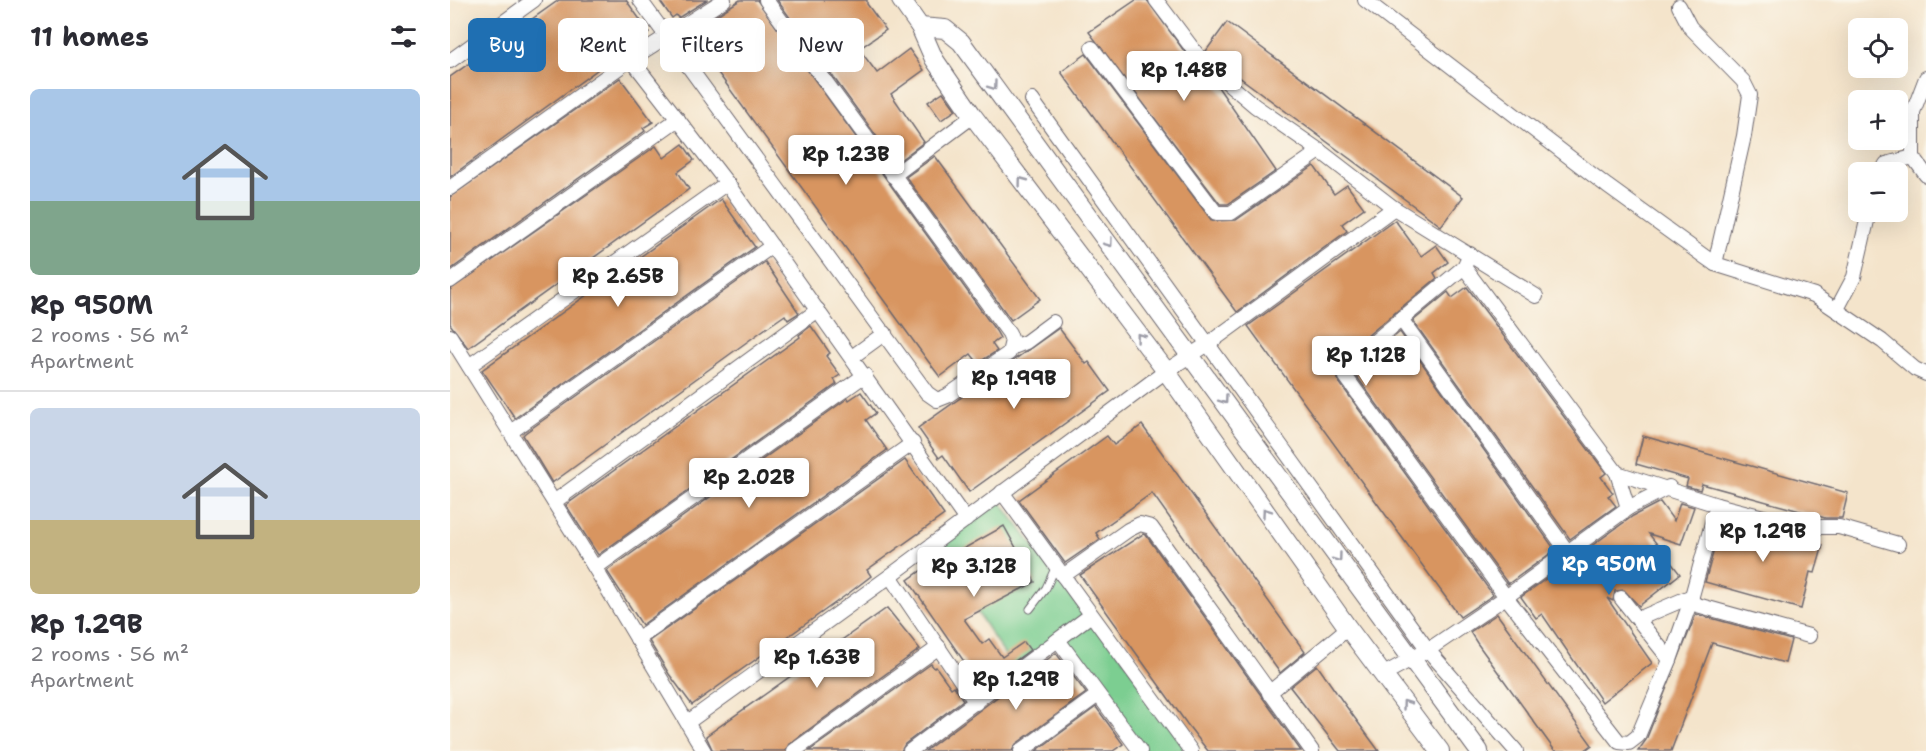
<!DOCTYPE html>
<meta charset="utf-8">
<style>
body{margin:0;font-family:"Shantell Sans",sans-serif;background:#f7f7f7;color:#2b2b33;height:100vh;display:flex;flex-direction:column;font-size:22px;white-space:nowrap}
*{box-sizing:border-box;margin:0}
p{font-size:20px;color:#7c7c81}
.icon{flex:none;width:33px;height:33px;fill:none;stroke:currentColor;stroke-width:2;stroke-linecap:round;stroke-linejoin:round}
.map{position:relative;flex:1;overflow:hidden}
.panel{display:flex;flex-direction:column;background:#fff;width:450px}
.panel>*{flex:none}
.guide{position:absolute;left:18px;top:18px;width:570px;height:54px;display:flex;gap:12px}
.fabs{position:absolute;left:1398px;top:18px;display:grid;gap:12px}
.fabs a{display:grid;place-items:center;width:60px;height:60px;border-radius:9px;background:#fff;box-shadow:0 6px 24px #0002;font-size:30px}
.price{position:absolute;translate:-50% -51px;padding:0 14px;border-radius:6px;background:#fff;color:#222;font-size:20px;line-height:39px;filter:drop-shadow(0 2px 3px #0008)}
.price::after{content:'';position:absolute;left:50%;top:36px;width:18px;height:14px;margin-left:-9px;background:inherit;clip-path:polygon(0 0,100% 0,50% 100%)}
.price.on{background:#1f6fb2;color:#fff}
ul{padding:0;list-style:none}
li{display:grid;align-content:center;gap:12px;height:318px;padding:0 30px}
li+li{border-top:2px solid #e1e1e2}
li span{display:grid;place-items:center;height:186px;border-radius:9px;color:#555}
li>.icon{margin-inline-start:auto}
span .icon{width:108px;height:108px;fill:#fffc;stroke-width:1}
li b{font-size:26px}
h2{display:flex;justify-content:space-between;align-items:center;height:72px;padding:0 30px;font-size:26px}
.pill{padding:0 21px;border-radius:9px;background:#fff;box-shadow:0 6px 24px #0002;font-size:21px;line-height:54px}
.pill.on{background:#1f6fb2;color:#fff}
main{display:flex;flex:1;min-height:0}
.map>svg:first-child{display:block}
.green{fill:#7bce91;stroke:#4e7866;stroke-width:1.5}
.building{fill:#d89561}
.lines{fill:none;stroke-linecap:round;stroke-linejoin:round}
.lane-casing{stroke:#6c666d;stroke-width:9}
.street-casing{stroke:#6c666d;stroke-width:16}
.secondary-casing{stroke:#6c666d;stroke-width:20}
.lane{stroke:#fff;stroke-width:7}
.street{stroke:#fff;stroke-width:14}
.secondary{stroke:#fff;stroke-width:18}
.oneway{stroke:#9c9ca7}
</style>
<main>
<section class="panel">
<h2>11 homes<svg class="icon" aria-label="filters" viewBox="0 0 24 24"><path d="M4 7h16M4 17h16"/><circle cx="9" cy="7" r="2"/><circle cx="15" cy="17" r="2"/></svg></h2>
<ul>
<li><span style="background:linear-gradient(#a9c7e8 60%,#7fa58c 0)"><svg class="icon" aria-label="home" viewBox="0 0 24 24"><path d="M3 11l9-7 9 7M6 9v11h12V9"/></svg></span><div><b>Rp 950M</b><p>2 rooms · 56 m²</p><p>Apartment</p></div></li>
<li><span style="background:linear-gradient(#c9d6e8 60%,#c2b280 0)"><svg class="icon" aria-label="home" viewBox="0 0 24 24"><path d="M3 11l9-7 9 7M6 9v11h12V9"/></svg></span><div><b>Rp 1.29B</b><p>2 rooms · 56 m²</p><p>Apartment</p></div></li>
</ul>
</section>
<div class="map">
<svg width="1476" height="751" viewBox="0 0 1476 751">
<rect width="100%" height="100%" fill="#fbf7ec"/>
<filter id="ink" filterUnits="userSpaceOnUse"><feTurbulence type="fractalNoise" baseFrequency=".0167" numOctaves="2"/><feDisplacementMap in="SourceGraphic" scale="12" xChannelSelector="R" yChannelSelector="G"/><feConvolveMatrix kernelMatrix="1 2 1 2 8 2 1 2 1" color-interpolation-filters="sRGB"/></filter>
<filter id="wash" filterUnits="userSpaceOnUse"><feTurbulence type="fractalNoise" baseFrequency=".008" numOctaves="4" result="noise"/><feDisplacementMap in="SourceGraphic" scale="24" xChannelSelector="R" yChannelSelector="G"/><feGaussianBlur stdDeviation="1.35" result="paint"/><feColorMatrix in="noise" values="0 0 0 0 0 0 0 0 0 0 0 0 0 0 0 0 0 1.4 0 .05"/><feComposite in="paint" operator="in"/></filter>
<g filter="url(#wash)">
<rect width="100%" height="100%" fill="#f4e4cb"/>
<g class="green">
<polygon points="550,501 636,616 563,668 529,615 492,541"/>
<polygon points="644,618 741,751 693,751 610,640"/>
</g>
<g id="blocks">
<g class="building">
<polygon points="109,0 176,0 199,32 0,177 0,77"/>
<polygon points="209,0 257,0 228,18 226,15 222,18"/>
<polygon points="290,0 307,0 546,331 550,338 542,344 547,351 528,363 521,354 490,377 478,361 239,33"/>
<polygon points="327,0 417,0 417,4 436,30 409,49 427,73 459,49 474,70 441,94 474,142 446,163"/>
<polygon points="686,0 697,0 745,66 766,84 826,171 778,204 770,204 639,32"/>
<polygon points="777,22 1013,197 991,226 758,54 756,51"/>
<polygon points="636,54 762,221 786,220 864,166 884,194 897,185 914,208 892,224 897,231 787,312 611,72"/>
<polygon points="170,78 203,122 193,128 195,131 0,270 0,197"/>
<polygon points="493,92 506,110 491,120 478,102"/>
<polygon points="233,144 244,160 228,172 239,189 18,348 0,324 0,290 206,146 214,158"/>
<polygon points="485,156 590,299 561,320 456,177"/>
<polygon points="271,199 305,247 65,418 32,370"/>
<polygon points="945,220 971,256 986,245 998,262 984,273 987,278 894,355 887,364 885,371 889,382 1043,595 1010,617 798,326"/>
<polygon points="315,262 349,313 338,320 335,315 312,331 102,483 73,435 75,433"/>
<polygon points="1017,287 1156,473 1151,477 1163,493 1158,496 1166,506 1120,539 963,321 998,292 1002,298"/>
<polygon points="361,326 380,353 376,356 390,375 384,379 387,384 148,555 116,505 350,337 349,335"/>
<polygon points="609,328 636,364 639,362 660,391 519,492 493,455 489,458 468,428"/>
<polygon points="950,332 1105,550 1058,584 904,373 906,368"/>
<polygon points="411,392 426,413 416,420 437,450 192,625 157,571 398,398 399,400"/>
<polygon points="692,425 855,652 830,673 702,493 646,533 650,539 615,563 569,500 657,436 664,445"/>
<polygon points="1193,436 1398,493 1392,518 1375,518 1252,484 1250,490 1236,486 1238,479 1186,464"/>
<polygon points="455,460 494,515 417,570 421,576 399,593 242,705 219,674 199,641"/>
<polygon points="1210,502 1224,521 1230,503 1244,507 1231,544 1199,534 1230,574 1189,606 1174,590 1165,591 1163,601 1157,598 1202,663 1152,702 1092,614 1086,618 1071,597 1183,516"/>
<polygon points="1273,517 1373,545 1365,573 1360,572 1351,609 1255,582"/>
<polygon points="554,526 585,582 514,619 532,644 539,639 552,657 574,642 580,650 527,689 518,676 522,673 458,580 479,565 481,567"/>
<polygon points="693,534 696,535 851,751 758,751 737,724 630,575"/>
<polygon points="437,608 470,649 339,744 335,751 263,751 256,736"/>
<polygon points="1047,614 1142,745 1134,751 1105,751 1027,643 1020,632"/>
<polygon points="1246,614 1341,640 1335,663 1262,643 1221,751 1188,751 1196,740"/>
<polygon points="606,653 636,693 566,744 562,751 475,751"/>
<polygon points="481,664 484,668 486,667 501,688 504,686 513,700 455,744 451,751 359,751"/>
<polygon points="867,665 893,702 929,751 890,751 840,687"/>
<polygon points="646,707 673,744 663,751 586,751"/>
</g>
</g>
</g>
<g filter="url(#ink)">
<use href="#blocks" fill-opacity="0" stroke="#6c666d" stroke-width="1.5"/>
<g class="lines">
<defs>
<polyline id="lane" points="580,609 596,588 606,566"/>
<g id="street">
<polyline points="190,0 477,393 487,400 497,396 559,353 562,341 559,333 316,0"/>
<polyline points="706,0 752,61 805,106 870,151 944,208 1086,296"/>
<polyline points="915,0 1157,186 1255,257 1265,264 1364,295 1432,341 1465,369 1476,374"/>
<polyline points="1229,6 1240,27 1293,81 1300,95 1294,136 1265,264"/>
<polyline points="642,48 766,213 781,213 870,151"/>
<polyline points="181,59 277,183 516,520"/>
<polyline points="0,61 84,0"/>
<polyline points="582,100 978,650 1066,751"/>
<polyline points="1463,157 1463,112 1476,78"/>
<polyline points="1432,172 1436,164 1463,157 1476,175"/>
<polyline points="443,176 523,116"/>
<polyline points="0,188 181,59 274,0"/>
<polyline points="1014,267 900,362 894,369 896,377 1056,597 1169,742 1179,743 1188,736 1220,660 1240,603 1267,505"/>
<polyline points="0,281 228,119"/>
<polyline points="1387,309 1404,277 1419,212"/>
<polyline points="951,319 1117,551"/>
<polyline points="0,336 145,568 254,751"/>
<polyline points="561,348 576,342 603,322"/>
<polyline points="402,357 435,333"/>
<polyline points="19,366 277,183"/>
<polyline points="62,431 322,246"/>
<polyline points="1167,473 1267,505 1353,527 1389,527 1448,544"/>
<polyline points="552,492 741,751"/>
<polyline points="104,502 368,310"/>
<polyline points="1178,508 1219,487"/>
<polyline points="145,568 415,375"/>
<polyline points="440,576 526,703"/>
<polyline points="613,576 678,530 690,524 701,527 862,751"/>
<polyline points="1171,598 1220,660"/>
<polyline points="1240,603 1359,636"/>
<polyline points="1188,619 1242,596"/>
<polyline points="187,639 463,443"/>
<polyline points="608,640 690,751"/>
<polyline points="934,674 978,650 1056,597 1178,508 1167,473 1014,267 1020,254"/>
<polyline points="819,693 898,628"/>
<polyline points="238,722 440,576 716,371 758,344 944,208"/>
<polyline points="344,751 489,647"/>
<polyline points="460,751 641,615"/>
<polyline points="571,751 648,695"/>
</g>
<g id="secondary">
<polyline points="451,0 470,27 484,59 523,116 716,371 898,628 990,751"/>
<polyline points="470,27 495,29 511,42 1029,751"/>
</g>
</defs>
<use href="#lane" class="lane-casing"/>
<use href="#street" class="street-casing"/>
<use href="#secondary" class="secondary-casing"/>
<use href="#lane" class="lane"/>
<use href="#street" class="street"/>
<use href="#secondary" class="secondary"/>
</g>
<defs><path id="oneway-chevron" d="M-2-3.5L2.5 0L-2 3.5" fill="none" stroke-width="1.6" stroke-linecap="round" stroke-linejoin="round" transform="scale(1.5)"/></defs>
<g class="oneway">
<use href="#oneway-chevron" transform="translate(543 86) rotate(54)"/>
<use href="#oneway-chevron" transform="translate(572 181) rotate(-127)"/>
<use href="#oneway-chevron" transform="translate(659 243) rotate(54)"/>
<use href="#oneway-chevron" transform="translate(690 337) rotate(-127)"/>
<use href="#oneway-chevron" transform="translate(774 400) rotate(54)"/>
<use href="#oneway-chevron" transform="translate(816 512) rotate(-125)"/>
<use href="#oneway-chevron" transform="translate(888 558) rotate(54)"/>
<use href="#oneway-chevron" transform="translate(956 704) rotate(-126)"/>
</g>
</g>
</svg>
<div class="fabs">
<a><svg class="icon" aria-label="locate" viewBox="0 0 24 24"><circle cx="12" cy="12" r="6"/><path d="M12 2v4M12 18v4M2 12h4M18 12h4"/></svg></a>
<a>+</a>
<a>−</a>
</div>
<b class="price" style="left:734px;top:102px">Rp 1.48B</b>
<b class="price" style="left:396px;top:186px">Rp 1.23B</b>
<b class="price" style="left:168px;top:308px">Rp 2.65B</b>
<b class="price" style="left:916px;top:387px">Rp 1.12B</b>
<b class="price" style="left:564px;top:410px">Rp 1.99B</b>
<b class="price" style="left:299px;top:509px">Rp 2.02B</b>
<b class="price" style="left:1313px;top:563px">Rp 1.29B</b>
<b class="price on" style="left:1159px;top:596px">Rp 950M</b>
<b class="price" style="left:524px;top:598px">Rp 3.12B</b>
<b class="price" style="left:367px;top:689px">Rp 1.63B</b>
<b class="price" style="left:566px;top:711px">Rp 1.29B</b>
<div class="guide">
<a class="pill on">Buy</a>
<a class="pill">Rent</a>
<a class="pill">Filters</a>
<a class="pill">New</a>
</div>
</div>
</main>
